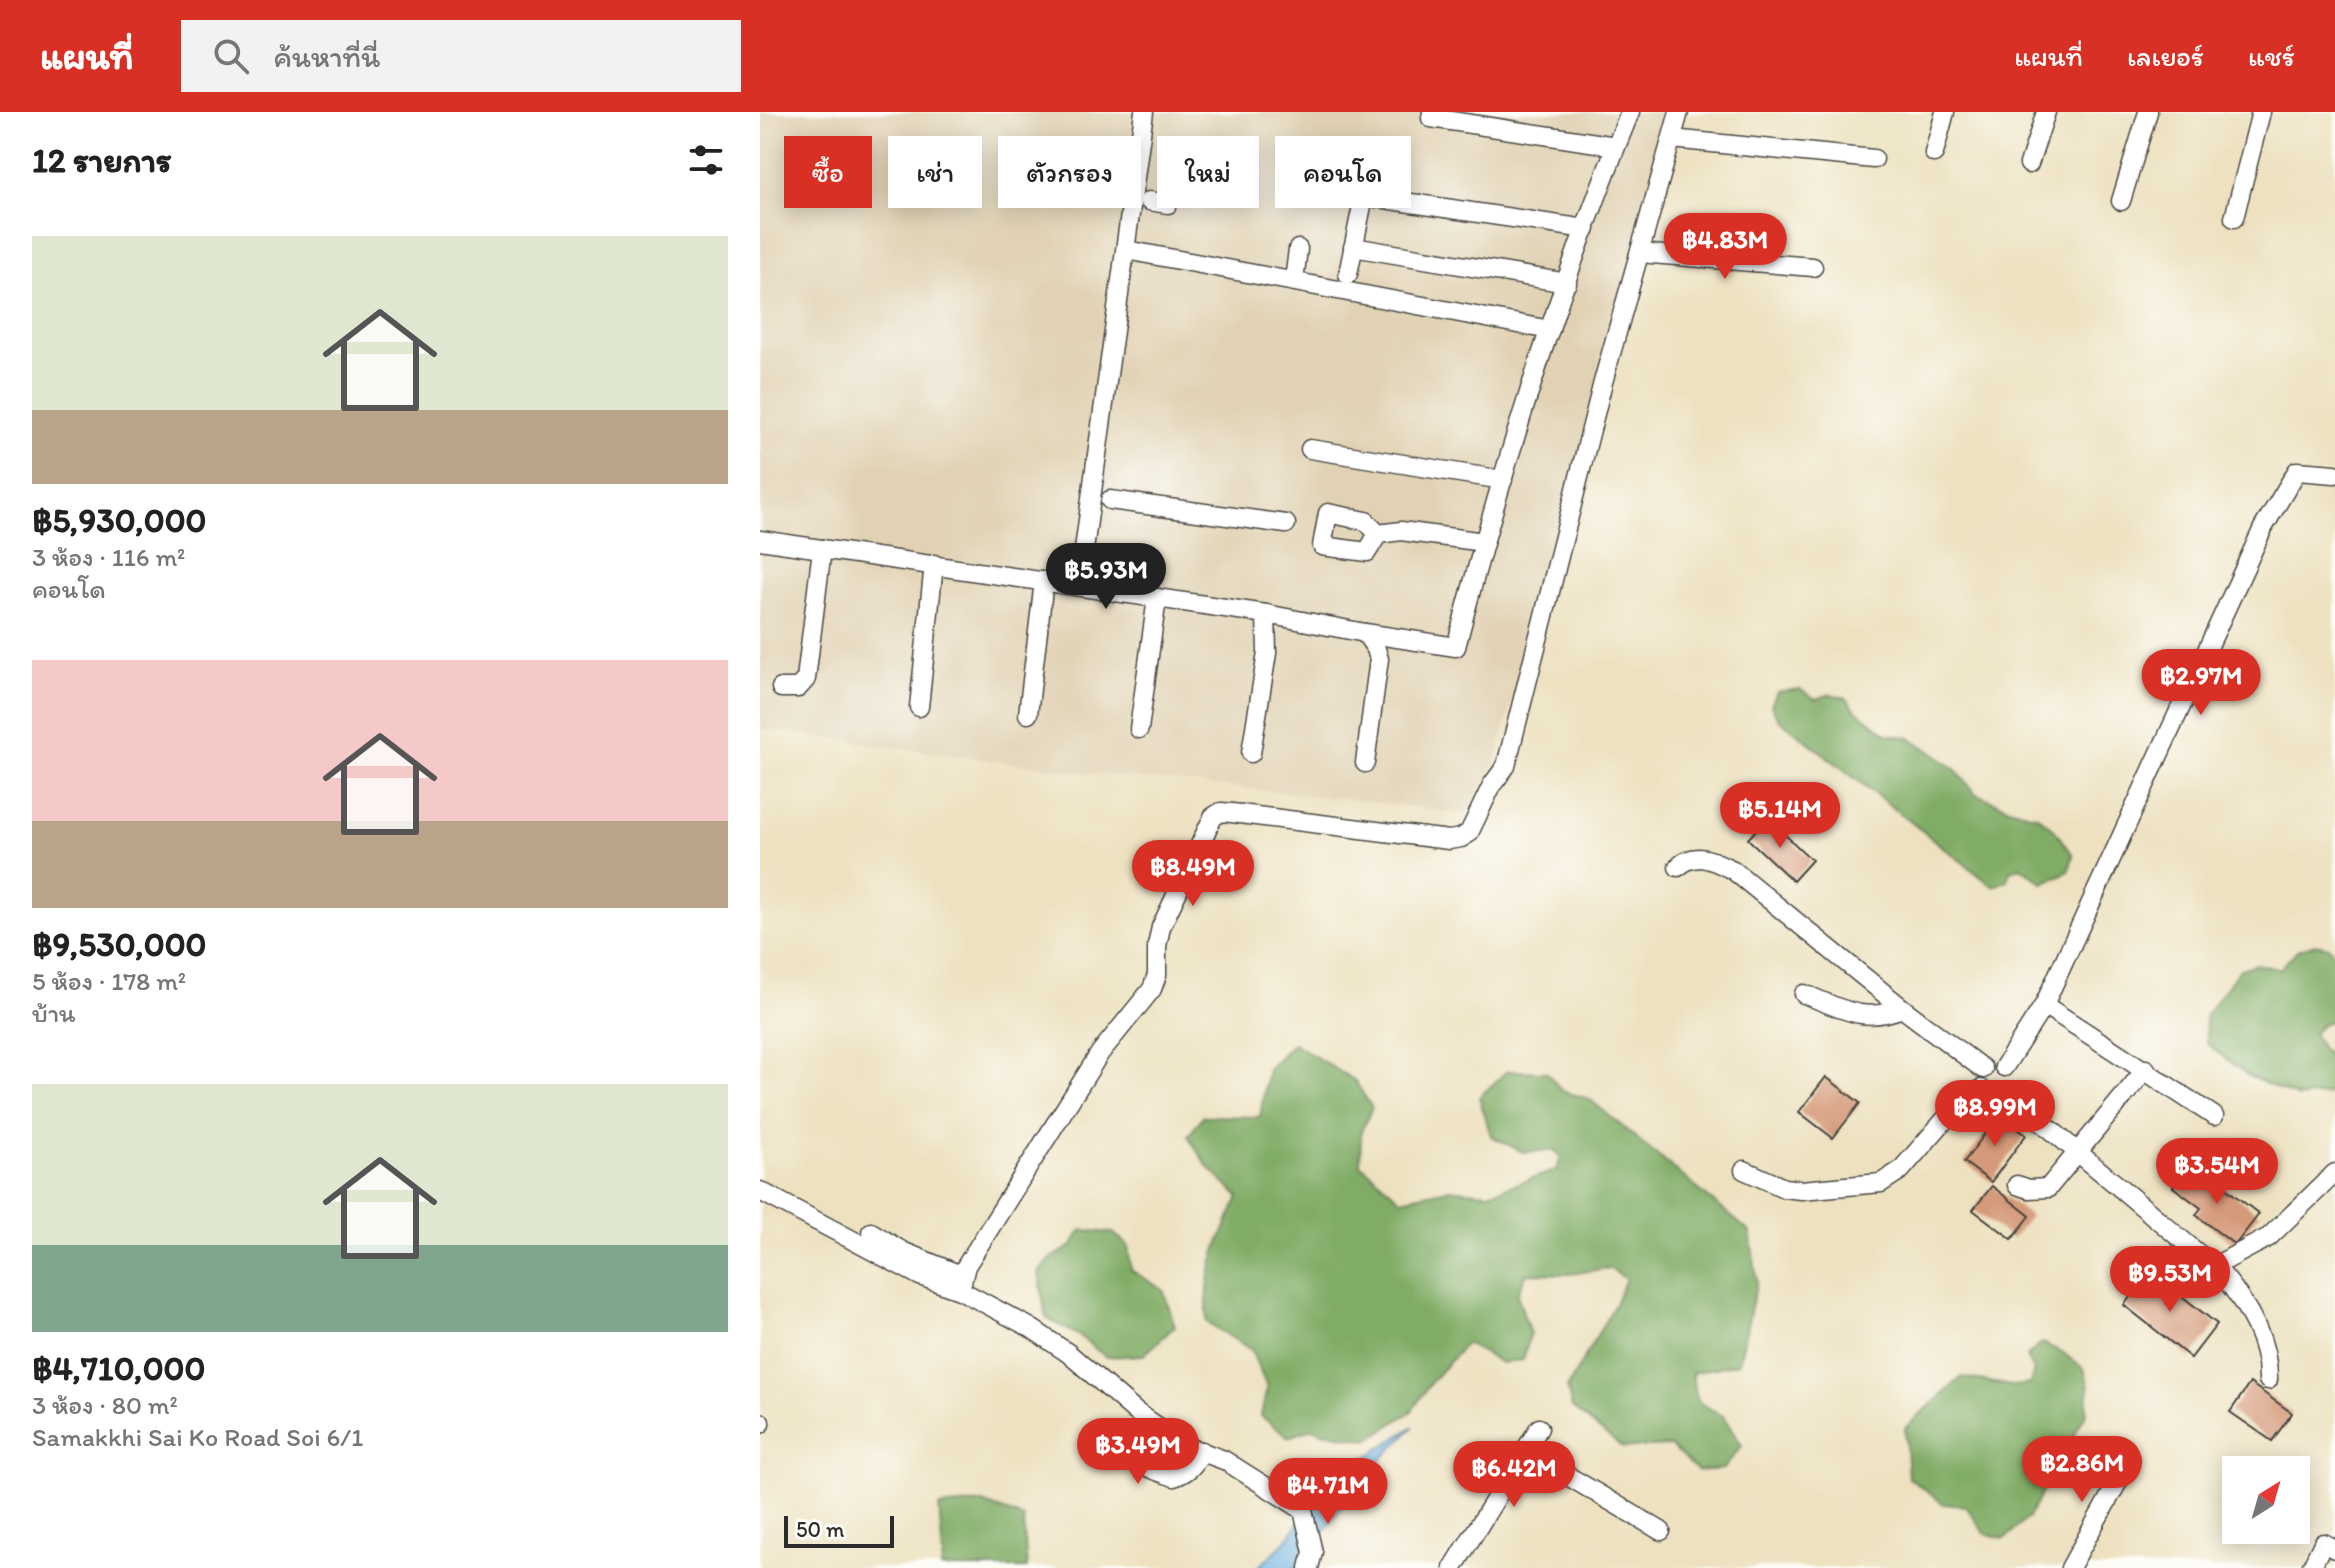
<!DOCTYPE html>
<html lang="th">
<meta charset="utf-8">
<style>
body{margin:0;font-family:Itim,"Playpen Sans Thai",sans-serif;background:#f2f2f2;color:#222;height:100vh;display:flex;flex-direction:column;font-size:30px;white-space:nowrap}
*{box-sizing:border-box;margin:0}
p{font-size:26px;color:#767676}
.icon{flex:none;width:44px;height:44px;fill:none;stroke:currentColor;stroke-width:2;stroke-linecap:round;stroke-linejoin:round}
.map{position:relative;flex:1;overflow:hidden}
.side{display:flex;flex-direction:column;background:#fff;width:760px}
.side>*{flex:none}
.guide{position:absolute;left:24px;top:24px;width:760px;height:72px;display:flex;gap:16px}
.needle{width:52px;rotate:37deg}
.tools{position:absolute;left:1462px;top:1344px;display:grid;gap:16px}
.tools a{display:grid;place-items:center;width:88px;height:88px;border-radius:0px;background:#fff;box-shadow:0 4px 20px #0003;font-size:40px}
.scale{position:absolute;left:24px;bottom:20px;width:110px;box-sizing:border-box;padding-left:8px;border:4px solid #2b2b2b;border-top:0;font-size:22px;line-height:28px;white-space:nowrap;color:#2b2b2b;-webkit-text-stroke:6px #fdfcf7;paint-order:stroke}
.price{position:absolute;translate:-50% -68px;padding:0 18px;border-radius:28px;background:#d93025;color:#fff;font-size:26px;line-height:52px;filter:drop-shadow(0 2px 4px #0008)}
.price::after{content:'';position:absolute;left:50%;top:48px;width:24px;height:18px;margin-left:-12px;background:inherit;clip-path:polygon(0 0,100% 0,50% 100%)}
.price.on{background:#222;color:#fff}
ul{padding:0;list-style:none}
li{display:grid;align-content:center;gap:16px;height:424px;padding:0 32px}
li span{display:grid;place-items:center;height:248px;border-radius:0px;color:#555}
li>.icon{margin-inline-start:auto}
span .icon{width:144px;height:144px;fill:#fffc;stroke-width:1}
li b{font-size:34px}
h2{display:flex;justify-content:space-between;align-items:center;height:96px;padding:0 32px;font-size:34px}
.pill{padding:0 28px;border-radius:0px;background:#fff;box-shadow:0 4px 20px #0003;font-size:28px;line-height:72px}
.pill.on{background:#d93025;color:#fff}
header{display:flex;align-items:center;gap:48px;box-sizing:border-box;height:112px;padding:0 40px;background:#d93025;color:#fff}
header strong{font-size:38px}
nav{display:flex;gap:44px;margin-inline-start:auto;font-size:28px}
.search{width:560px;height:72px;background:#f2f2f2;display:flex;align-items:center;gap:20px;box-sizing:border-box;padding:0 28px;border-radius:0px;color:#767676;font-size:30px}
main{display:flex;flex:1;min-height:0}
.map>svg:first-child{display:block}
.built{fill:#e1d2b4}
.forest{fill:#80ac65;stroke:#566c48;stroke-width:2}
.water{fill:#67aede;stroke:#496c84;stroke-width:2}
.building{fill:#d59a79}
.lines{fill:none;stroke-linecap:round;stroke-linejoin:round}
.minor-casing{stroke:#484641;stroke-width:21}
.minor{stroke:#fff;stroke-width:18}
</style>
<header>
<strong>แผนที่</strong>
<div class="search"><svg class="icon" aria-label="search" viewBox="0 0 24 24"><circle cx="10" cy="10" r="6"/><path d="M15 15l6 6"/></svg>ค้นหาที่นี่</div>
<nav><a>แผนที่</a><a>เลเยอร์</a><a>แชร์</a></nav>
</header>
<main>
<section class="side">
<h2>12 รายการ<svg class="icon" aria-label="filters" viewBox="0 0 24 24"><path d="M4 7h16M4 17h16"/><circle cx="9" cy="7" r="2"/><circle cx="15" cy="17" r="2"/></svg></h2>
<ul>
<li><span style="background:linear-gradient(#dfe7d0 70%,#b9a48a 0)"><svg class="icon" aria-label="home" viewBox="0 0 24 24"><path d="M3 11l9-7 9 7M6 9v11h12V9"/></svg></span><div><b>฿5,930,000</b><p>3 ห้อง · 116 m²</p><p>คอนโด</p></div></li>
<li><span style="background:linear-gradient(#f6c9c9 65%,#b9a48a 0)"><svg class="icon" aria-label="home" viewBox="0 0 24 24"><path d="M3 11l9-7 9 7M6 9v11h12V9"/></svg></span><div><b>฿9,530,000</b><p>5 ห้อง · 178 m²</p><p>บ้าน</p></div></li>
<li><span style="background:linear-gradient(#dfe7d0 65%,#7fa58c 0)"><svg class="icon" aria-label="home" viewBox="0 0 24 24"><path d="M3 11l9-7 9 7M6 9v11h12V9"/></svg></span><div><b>฿4,710,000</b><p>3 ห้อง · 80 m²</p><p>Samakkhi Sai Ko Road Soi 6/1</p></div></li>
</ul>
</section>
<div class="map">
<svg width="1575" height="1456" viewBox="0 0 1575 1456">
<rect width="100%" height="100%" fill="#fdfcf7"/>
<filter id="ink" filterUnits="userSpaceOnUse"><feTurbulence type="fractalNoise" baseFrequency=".0125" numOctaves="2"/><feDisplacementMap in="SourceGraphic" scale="16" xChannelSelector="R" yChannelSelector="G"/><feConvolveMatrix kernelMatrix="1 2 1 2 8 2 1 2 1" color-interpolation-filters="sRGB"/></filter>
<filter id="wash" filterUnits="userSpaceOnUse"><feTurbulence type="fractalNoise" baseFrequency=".006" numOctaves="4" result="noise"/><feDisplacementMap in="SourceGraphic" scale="32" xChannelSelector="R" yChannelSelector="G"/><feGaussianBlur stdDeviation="1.8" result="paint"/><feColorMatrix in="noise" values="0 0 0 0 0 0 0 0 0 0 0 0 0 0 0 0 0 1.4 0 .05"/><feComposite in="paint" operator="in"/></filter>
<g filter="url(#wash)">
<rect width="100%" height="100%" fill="#ede1c0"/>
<polygon class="built" points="0,0 915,0 734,655 710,702 587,687 327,661 0,617"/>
<g class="forest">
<polygon points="1040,577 1056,587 1071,582 1086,586 1095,597 1127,622 1151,626 1194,656 1216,682 1252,697 1277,704 1292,715 1313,743 1309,759 1283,771 1260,755 1251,759 1247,769 1233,774 1019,607 1011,594 1017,580"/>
<polygon points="1555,832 1569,835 1575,844 1575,908 1564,911 1553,921 1562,937 1575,951 1575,975 1569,982 1538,986 1488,964 1447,932 1445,904 1480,857 1497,852 1520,857 1537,838"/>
<path d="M533,931L595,969L612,996L601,1019L600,1052L641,1087L688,1077L729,1081L795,1059L801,1047L795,1038L763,1040L731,1024L719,985L747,959L786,960L802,979L829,987L990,1120L997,1168L979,1251L932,1261L937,1289L963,1304L982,1334L963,1357L938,1359L911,1334L863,1336L812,1296L807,1276L855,1192L866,1167L849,1156L810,1162L767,1161L757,1182L770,1222L763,1248L741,1251L706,1231L671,1270L652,1299L608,1328L563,1320L552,1316L529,1325L501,1304L507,1275L491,1238L447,1210C445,1156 457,1133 479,1085L448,1055L428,1024L443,1004L500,1005L508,957Z"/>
<polygon points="322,1118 353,1121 368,1133 371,1158 403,1178 415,1214 384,1243 346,1245 318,1223 286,1206 279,1160 291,1146 311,1135"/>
<polygon points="1282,1231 1302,1240 1324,1257 1329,1274 1326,1302 1269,1404 1245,1427 1224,1421 1206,1394 1184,1392 1148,1365 1145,1316 1202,1265 1252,1274 1270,1272 1274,1258 1266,1245"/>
<polygon points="223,1391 263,1406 267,1456 181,1456 183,1444 179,1395"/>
</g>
<polygon class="water" points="654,1314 602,1368 537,1456 497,1456 525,1430 555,1388 580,1362"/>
<g id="blocks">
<g class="building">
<polygon points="1007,706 1052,748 1033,769 988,727"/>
<polygon points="1066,965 1100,991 1073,1026 1039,1000"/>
<polygon points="1239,1003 1266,1023 1231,1070 1204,1050"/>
<polygon points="1429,1054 1457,1075 1460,1072 1499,1102 1475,1133 1436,1103 1441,1096 1413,1075"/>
<polygon points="1232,1074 1270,1104 1252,1127 1213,1098"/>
<polygon points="1390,1159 1457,1212 1431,1246 1364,1193"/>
<polygon points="1490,1271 1532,1301 1512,1329 1470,1300"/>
</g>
</g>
</g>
<g filter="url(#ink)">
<use href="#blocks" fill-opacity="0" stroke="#484641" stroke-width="2"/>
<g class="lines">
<defs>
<g id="minor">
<polyline points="672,0 671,6 856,34"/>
<polyline points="912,27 1114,47"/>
<polyline points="1174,41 1185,0"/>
<polyline points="1269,52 1286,0"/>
<polyline points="389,89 408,92"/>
<polyline points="1361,89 1388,0"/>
<polyline points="1474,106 1501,0"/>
<polyline points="593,135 807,171"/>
<polyline points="366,138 790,218"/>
<polyline points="879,141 1053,155"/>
<polyline points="588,162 604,84 826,117"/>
<polyline points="534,169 538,137"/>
<polyline points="550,337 743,368"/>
<polyline points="350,388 526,412"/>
<polyline points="618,422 606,409 568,401 562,434 607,440 618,422 641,419 724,430"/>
<path d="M0,428L506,502L605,521L696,535C743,354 799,173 870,0"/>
<polyline points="319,474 384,0"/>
<polyline points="605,521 616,537 619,547 605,651"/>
<polyline points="21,576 38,576 46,567 62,437"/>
<polyline points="159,595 174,452"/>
<polyline points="268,602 284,469"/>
<polyline points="379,617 397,486"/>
<polyline points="491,641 507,541 506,502"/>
<path d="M918,755C936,738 954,749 973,758L1142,896L1223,957"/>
<path d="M1044,882C1081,896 1103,912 1142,896"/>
<polyline points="1284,893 1454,1004"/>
<polyline points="1244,955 1284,893 1503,416 1537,359 1575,362"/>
<path d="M1246,980L1459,1159C1485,1189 1509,1227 1508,1268"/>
<polyline points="984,1058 1024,1076 1041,1078 1121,1071 1141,1058 1203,987 1221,977"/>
<polyline points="1257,1073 1269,1077 1288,1076 1386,957"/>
<polyline points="0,1079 160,1164 200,1178"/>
<polyline points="111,1120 142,1139 203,1164"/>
<polyline points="1455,1154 1509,1125 1575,1061"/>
<polyline points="0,1310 0,1312"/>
<path d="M393,1312L373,1332L370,1339C379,1355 398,1359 414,1365C429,1360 435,1352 442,1339"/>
<polyline points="764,1341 796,1357 901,1419"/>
<polyline points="549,1456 553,1440 543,1398 464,1348 428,1335 376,1300 308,1241 271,1216 200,1178 206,1154 340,941 392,877 397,863 397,834 401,815 453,705 461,700 472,701 689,728 701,726 709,721 732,673 746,654 843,270 919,0"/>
<polyline points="693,1456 779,1316"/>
<polyline points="1310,1456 1370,1348"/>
<polyline points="1551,1456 1563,1431 1575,1437"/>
</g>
</defs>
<use href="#minor" class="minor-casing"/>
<use href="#minor" class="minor"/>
</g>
</g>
</svg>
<div class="tools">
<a><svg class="needle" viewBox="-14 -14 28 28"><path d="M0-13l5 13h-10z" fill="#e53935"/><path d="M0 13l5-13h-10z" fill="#767676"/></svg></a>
</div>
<div class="scale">50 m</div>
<b class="price" style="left:965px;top:169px">฿4.83M</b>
<b class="price on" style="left:346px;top:499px">฿5.93M</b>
<b class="price" style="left:1441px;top:605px">฿2.97M</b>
<b class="price" style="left:1020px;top:738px">฿5.14M</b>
<b class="price" style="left:433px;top:796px">฿8.49M</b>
<b class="price" style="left:1235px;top:1036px">฿8.99M</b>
<b class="price" style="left:1457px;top:1094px">฿3.54M</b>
<b class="price" style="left:1410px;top:1202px">฿9.53M</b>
<b class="price" style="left:378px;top:1374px">฿3.49M</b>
<b class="price" style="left:1322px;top:1392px">฿2.86M</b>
<b class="price" style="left:754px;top:1397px">฿6.42M</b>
<b class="price" style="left:568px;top:1414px">฿4.71M</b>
<div class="guide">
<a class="pill on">ซื้อ</a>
<a class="pill">เช่า</a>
<a class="pill">ตัวกรอง</a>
<a class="pill">ใหม่</a>
<a class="pill">คอนโด</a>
</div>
</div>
</main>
